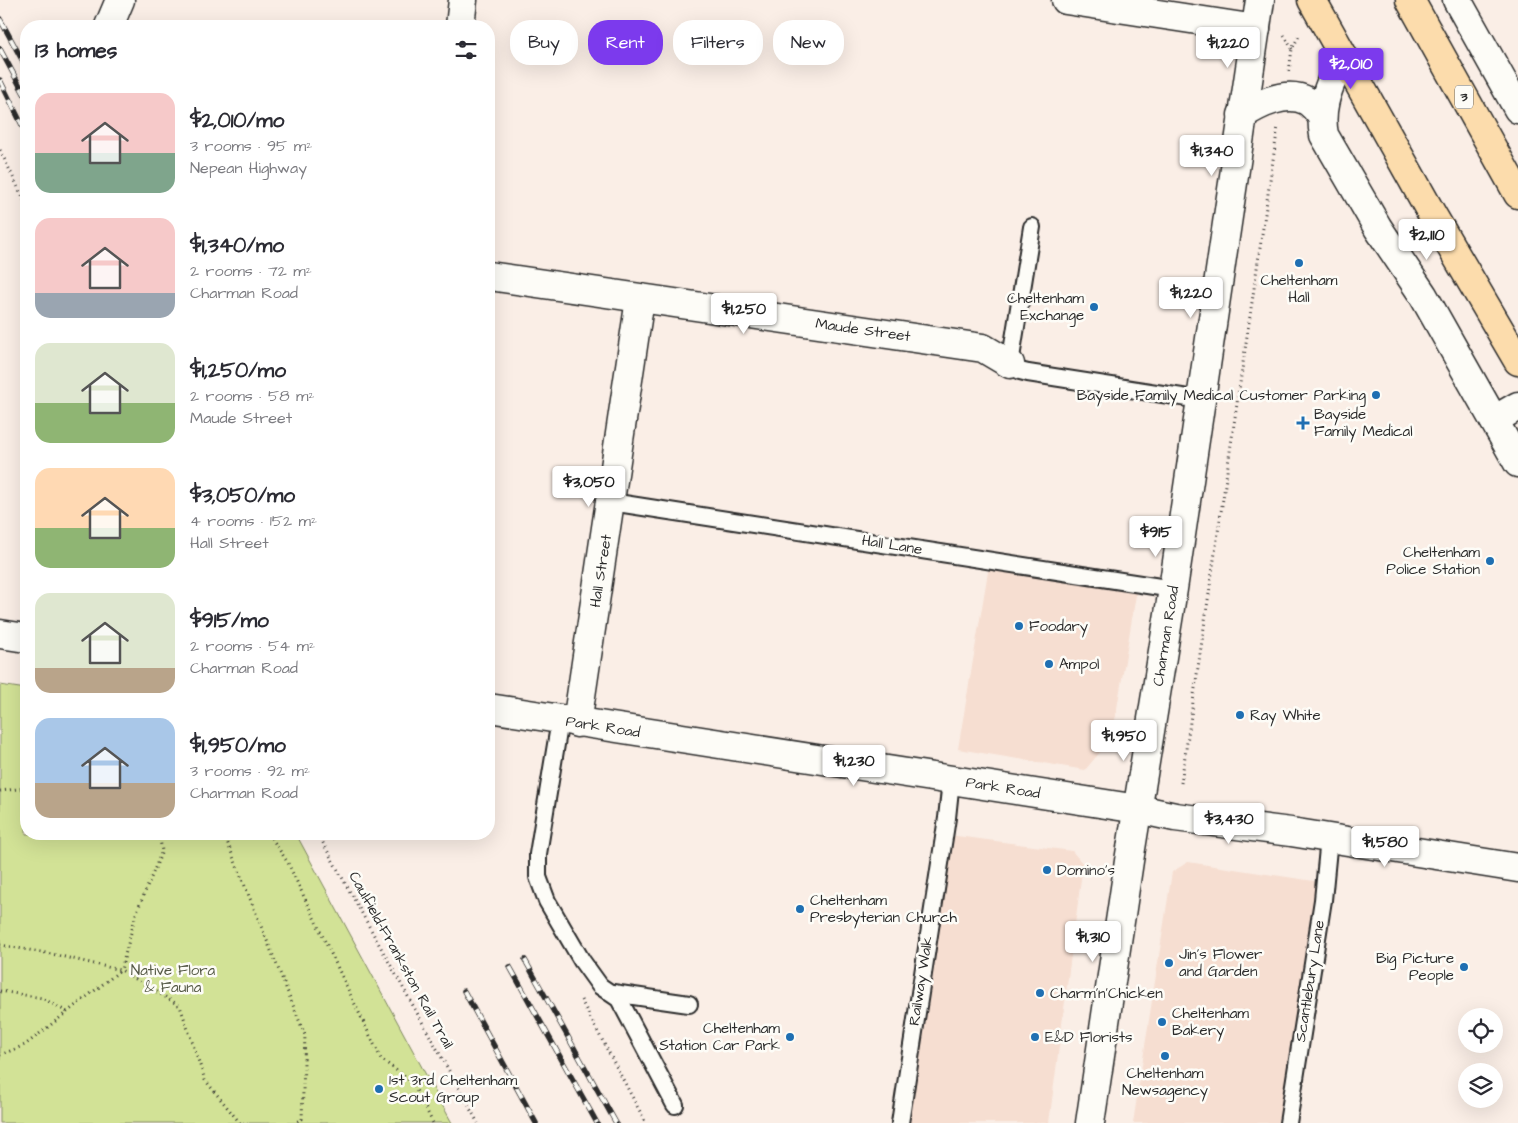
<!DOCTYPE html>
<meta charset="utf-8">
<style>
body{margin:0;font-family:"Architects Daughter",sans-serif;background:#f7f7f7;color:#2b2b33;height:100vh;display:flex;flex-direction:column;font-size:19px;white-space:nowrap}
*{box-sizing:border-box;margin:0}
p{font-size:16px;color:#7c7c81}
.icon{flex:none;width:28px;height:28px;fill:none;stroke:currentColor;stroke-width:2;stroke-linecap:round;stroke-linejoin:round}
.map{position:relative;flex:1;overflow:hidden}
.side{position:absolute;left:20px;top:20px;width:475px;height:820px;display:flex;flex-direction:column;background:#fff;border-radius:20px;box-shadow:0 5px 20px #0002}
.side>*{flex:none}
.top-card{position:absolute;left:510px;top:20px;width:475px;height:45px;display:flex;gap:10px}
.buttons{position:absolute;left:1458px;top:1008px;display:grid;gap:10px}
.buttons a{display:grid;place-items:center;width:45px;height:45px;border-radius:50%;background:#fff;box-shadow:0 5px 20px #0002;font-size:25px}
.price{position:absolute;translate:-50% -42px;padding:0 11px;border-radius:5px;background:#fff;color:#222;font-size:16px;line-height:32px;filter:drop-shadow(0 1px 2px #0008)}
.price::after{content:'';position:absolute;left:50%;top:30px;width:15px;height:11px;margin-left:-8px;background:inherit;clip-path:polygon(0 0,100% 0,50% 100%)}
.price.selected{background:#7c3aed;color:#fff}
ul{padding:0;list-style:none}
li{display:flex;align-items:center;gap:15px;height:125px;padding:0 15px}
li span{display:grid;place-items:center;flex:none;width:140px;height:100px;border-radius:15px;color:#555}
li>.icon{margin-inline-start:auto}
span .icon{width:60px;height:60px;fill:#fffc;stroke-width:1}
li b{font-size:21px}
h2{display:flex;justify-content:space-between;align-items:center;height:60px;padding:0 15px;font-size:21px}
.pill{padding:0 18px;border-radius:20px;background:#fff;box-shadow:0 5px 20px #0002;font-size:18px;line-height:45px}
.pill.selected{background:#7c3aed;color:#fff}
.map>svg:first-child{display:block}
.built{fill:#f6ded1}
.green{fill:#d2e296;stroke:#7e8660}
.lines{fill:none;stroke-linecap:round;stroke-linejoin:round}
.lane-casing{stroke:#2b2b2b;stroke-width:20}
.street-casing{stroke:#2b2b2b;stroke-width:31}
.secondary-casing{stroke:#2b2b2b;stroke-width:31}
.highway-casing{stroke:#2b2b2b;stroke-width:31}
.path{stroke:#2b2b2b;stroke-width:3;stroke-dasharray:1 4;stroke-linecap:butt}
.lane{stroke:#fdfcf7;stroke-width:16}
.street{stroke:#fdfcf7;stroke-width:28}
.secondary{stroke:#fdfcf7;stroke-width:28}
.highway{stroke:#fcdcac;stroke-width:28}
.rail-casing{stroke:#2b2b2b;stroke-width:5.5}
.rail{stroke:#fdfcf7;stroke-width:4;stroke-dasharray:11;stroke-linecap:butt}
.poi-dot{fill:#1f6fb2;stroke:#fdfcf7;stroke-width:2}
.labels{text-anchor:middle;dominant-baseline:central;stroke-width:5;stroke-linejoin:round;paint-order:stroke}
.shield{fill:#fdfcf7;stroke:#6a6a68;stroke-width:1}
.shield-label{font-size:14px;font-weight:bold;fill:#2b2b2b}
.poi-label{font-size:15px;fill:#2b2b2b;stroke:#fdfcf7;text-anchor:start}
.street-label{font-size:15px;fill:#2b2b2b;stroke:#fdfcf7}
.park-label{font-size:15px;fill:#555946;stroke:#fdfcf7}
</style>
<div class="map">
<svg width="1518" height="1123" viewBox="0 0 1518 1123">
<rect width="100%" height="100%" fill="#faeee6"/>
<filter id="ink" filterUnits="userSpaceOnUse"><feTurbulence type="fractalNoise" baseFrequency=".02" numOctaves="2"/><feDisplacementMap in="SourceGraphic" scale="10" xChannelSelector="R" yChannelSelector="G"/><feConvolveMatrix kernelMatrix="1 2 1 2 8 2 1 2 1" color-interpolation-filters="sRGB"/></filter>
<g filter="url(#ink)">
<g class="built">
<polygon points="989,566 1137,589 1112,738 1085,770 958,749"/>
<polygon points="949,835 1072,851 1083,864 1049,1123 903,1123"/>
<polygon points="1188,862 1320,882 1284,1123 1133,1123 1172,872"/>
</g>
<polygon class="green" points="0,685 26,689 26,834 296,834 452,1123 0,1123"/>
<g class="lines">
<defs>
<g id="lane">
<polyline points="1032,227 1010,364 1020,371 1028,373 1201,400"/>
<polyline points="611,502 1173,589"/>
<polyline points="560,720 538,854 538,877 547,901 582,961 600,986 619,999 675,1105"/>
<polyline points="613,993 689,1004"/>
<polyline points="900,1123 947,818 951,780"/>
<polyline points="1288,1123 1323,900 1329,838"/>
</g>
<g id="street">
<polyline points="1066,0 1256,29"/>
<polyline points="1457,0 1518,109"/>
<polyline points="109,26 120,0"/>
<polyline points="460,26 463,0"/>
<path d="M1342,55C1331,84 1318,104 1324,135L1378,228L1423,295L1518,463"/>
<path d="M1242,115C1259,104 1287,90 1307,101C1312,104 1317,110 1321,115"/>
<polyline points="489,276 983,348 1010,364"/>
<polyline points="1494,420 1518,406"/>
<polyline points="577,723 640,299"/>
</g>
<g id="secondary">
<polyline points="0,634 26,638"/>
<polyline points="489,708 1138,809 1175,817 1291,832 1518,868"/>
<polyline points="1090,1123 1129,861 1173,589 1260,0"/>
</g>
<g id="highway">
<polyline points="1312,0 1433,216 1518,361"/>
<polyline points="1410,0 1518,194"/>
</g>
</defs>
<use href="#lane" class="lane-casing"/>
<use href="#street" class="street-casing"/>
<use href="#secondary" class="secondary-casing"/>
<use href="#highway" class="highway-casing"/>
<g class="path">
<polyline points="1284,35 1292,49"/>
<polyline points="1289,71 1292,49 1300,34"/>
<polyline points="0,150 26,204"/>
<polyline points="1181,783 1278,126"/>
<polyline points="0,791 26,788"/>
<polyline points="159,834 162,851 136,914 121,970 180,1006 205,1080 240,1123"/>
<polyline points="224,834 305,1035 302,1119 294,1123"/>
<polyline points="269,834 288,863 381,1059 412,1082 433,1123"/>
<polyline points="318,834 478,1123"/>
<polyline points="0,945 52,954 120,970"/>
<polyline points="0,991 42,998 69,1013"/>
<polyline points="581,1000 646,1123"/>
<polyline points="0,1055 25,1045 121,970"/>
</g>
<use href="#lane" class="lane"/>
<use href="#street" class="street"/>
<use href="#secondary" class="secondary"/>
<use href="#highway" class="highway"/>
<defs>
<g id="rail">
<polyline points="0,19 26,67"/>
<polyline points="0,49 26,97"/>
<polyline points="0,80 26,133"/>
<polyline points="525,960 616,1123"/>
<polyline points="510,967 597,1123"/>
<polyline points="464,991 536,1123"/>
</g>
</defs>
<use href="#rail" class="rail-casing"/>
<use href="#rail" class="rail"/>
</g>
</g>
<g class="poi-dot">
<circle cx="1299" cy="263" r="5"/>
<circle cx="1094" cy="307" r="5"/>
<circle cx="1376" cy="395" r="5"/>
<path d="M1300.5 415.5h5v5h5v5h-5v5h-5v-5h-5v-5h5z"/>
<circle cx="1490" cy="561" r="5"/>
<circle cx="1019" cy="626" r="5"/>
<circle cx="1049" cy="664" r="5"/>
<circle cx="1240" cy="715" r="5"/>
<circle cx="1047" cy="870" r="5"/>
<circle cx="800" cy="909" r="5"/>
<circle cx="1169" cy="963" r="5"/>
<circle cx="1464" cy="967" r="5"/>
<circle cx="1040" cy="993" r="5"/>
<circle cx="1162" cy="1022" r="5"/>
<circle cx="790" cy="1037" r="5"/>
<circle cx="1035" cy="1037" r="5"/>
<circle cx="1165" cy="1056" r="5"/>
<circle cx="379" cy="1089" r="5"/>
</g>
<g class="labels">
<rect class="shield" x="1455" y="85.5" width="18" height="23" rx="4"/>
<g class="shield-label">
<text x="1464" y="97">3</text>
</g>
<g class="poi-label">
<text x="1299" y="280" text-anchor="middle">Cheltenham<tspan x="1299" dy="17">Hall</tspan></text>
<text x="1084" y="298" text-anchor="end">Cheltenham<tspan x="1084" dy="17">Exchange</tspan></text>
<text x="1366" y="395" text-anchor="end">Bayside Family Medical Customer Parking</text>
<text x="1314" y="414">Bayside<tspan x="1314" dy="17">Family Medical</tspan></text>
<text x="1480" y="552" text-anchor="end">Cheltenham<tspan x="1480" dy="17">Police Station</tspan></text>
<text x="1029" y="626">Foodary</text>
<text x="1059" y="664">Ampol</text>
<text x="1250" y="715">Ray White</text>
<text x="1057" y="870">Domino's</text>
<text x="810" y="900">Cheltenham<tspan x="810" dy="17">Presbyterian Church</tspan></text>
<text x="1179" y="954">Jin's Flower<tspan x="1179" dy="17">and Garden</tspan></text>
<text x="1454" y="958" text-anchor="end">Big Picture<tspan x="1454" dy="17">People</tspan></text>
<text x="1050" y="993">Charm'n'Chicken</text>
<text x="1172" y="1013">Cheltenham<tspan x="1172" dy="17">Bakery</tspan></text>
<text x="780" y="1028" text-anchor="end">Cheltenham<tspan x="780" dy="17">Station Car Park</tspan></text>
<text x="1045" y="1037">E&amp;D Florists</text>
<text x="1165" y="1073" text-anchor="middle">Cheltenham<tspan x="1165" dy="17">Newsagency</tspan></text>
<text x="389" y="1080">1st 3rd Cheltenham<tspan x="389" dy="17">Scout Group</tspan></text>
</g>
<g class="street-label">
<text transform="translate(863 330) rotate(8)">Maude Street</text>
<text transform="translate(892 545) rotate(9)">Hall Lane</text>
<text transform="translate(601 571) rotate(-81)">Hall Street</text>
<text transform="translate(1166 636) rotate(-81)">Charman Road</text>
<text transform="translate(603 727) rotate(9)">Park Road</text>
<text transform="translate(1003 788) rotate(9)">Park Road</text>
<text transform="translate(401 960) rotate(61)">Caulfield-Frankston Rail Trail</text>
<text transform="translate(921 981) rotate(-81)">Railway Walk</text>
<text transform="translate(1310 981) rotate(-81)">Scantlebury Lane</text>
</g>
<g class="park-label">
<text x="173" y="970">Native Flora<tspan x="173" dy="17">&amp; Fauna</tspan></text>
</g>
</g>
</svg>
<div class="buttons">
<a><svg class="icon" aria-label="locate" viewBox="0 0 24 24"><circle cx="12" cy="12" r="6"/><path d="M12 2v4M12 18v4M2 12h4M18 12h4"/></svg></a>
<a><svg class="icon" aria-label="layers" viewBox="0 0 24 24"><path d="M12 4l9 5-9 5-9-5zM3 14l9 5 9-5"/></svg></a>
</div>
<b class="price" style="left:1228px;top:69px">$1,220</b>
<b class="price selected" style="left:1351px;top:90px">$2,010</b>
<b class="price" style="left:1212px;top:177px">$1,340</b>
<b class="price" style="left:1427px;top:261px">$2,110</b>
<b class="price" style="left:1191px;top:319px">$1,220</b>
<b class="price" style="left:744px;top:335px">$1,250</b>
<b class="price" style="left:589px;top:508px">$3,050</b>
<b class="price" style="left:1156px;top:558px">$915</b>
<b class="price" style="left:1124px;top:762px">$1,950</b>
<b class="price" style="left:854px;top:787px">$1,230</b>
<b class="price" style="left:1229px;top:845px">$3,430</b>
<b class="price" style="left:1385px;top:868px">$1,580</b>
<b class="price" style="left:1093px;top:963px">$1,310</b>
<div class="top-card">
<a class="pill">Buy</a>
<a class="pill selected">Rent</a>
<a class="pill">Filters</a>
<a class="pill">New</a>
</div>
<section class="side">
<h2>13 homes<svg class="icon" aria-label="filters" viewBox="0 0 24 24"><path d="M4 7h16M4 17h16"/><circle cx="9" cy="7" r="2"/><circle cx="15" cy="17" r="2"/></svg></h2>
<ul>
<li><span style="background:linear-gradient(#f6c9c9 60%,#7fa58c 0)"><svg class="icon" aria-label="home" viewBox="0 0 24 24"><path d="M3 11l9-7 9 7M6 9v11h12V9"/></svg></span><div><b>$2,010/mo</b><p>3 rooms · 95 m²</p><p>Nepean Highway</p></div></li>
<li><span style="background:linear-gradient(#f6c9c9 75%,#9aa5b1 0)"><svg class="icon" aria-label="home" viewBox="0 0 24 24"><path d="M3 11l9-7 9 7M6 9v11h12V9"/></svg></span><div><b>$1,340/mo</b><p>2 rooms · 72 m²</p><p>Charman Road</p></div></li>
<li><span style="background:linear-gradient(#dfe7d0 60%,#8fb573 0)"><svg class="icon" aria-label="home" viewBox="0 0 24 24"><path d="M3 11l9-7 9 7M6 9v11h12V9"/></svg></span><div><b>$1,250/mo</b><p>2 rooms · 58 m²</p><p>Maude Street</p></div></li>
<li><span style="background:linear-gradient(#ffd9b3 60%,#8fb573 0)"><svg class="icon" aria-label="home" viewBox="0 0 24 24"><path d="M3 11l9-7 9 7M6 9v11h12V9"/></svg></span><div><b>$3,050/mo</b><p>4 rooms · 152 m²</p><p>Hall Street</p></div></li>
<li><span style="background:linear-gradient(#dfe7d0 75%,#b9a48a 0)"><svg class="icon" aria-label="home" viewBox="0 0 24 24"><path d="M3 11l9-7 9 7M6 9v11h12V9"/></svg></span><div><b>$915/mo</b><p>2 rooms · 54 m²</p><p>Charman Road</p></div></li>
<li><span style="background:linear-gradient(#a9c7e8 65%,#b9a48a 0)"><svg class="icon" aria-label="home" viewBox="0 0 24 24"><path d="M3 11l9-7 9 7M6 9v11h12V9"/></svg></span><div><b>$1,950/mo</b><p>3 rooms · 92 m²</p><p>Charman Road</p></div></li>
</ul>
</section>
</div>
